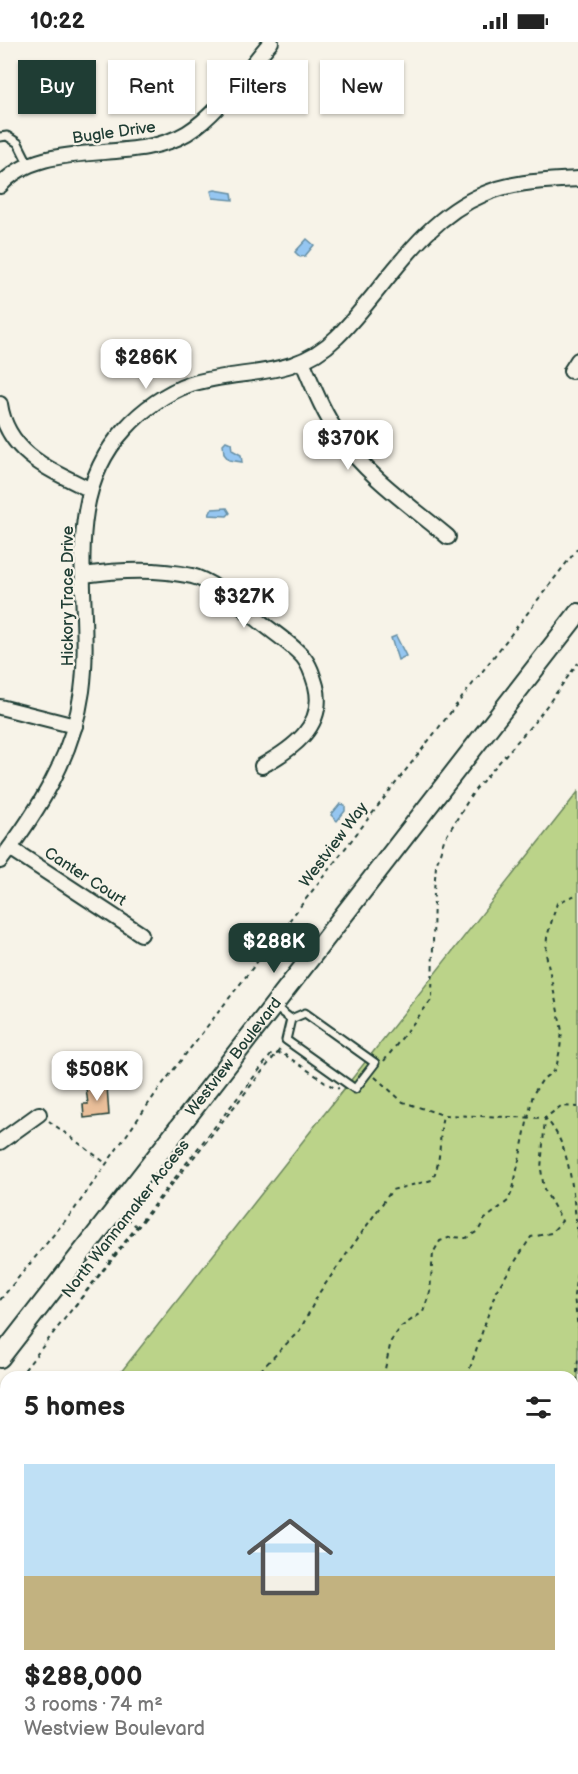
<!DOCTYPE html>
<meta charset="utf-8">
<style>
body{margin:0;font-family:"Balsamiq Sans",sans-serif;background:#f6f6f6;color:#222;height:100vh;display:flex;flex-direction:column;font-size:22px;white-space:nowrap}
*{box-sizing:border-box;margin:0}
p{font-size:20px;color:#767676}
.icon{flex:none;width:33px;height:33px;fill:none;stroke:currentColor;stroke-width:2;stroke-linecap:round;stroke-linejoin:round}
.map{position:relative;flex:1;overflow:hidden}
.side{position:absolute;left:0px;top:1329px;width:579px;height:404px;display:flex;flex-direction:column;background:#fff;border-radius:18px 18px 0 0;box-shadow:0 2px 4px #0004}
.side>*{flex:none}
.banner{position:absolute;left:18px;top:18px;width:543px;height:54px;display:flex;gap:12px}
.price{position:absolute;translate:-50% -51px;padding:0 14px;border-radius:12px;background:#fff;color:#222;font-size:20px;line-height:39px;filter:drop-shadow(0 2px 3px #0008)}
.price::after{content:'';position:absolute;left:50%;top:36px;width:18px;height:14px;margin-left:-9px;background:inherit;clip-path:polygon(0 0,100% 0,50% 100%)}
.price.current{background:#1f3d34;color:#fff}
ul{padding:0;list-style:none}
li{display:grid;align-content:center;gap:12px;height:318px;padding:0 24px}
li+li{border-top:2px solid #e0e0e0}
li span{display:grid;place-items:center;height:186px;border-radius:0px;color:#555}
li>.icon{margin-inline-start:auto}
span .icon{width:108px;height:108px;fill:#fffc;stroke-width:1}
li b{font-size:26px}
h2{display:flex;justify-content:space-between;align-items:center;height:72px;padding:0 24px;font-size:26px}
.tag{padding:0 21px;border-radius:0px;background:#fff;box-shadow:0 2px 4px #0004;font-size:21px;line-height:54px}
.tag.current{background:#1f3d34;color:#fff}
.status{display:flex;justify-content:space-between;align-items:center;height:42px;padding:0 30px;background:#fff;direction:ltr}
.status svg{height:16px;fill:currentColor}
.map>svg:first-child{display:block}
.green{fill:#bbd389;stroke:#6d885e;stroke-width:1.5}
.water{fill:#95c6f1;stroke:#668fa5;stroke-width:1.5}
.building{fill:#eabf9a;stroke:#1f3d34;stroke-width:1.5}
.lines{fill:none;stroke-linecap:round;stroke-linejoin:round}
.service-casing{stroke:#1f3d34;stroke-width:11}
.minor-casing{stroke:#1f3d34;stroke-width:18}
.tertiary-casing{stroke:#1f3d34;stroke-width:22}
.path{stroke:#1f3d34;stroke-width:2;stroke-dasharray:4.5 4.5;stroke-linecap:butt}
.service{stroke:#f7f3e8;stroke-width:7}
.minor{stroke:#f7f3e8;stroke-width:14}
.tertiary{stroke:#f7f3e8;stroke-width:18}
.labels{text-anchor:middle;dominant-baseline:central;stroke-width:4.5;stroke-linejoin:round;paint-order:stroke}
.street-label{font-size:16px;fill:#1f3d34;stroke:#f7f3e8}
</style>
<div class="status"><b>10:22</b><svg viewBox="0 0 49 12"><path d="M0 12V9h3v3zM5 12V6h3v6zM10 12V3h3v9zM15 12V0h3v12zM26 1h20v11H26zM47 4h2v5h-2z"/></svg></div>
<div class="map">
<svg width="578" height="1732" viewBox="0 0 578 1732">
<rect width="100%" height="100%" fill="#f7f3e8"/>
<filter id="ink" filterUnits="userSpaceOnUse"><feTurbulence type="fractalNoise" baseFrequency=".0167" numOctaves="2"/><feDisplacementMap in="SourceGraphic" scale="12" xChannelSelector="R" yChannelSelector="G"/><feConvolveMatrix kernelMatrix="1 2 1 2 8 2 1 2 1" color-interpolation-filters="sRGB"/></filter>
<g filter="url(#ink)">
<polygon class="green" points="578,750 578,1732 0,1732 0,1484 6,1476 6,1726 573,1726 573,1335 117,1335"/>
<g class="water">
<polygon points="215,148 232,151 233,158 213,156 211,149"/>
<polygon points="307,197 314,203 305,214 300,215 295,210"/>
<polygon points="226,399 231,401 232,408 241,413 242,420 229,418 224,412 223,402"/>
<polygon points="227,466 230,471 227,474 209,473 212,467"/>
<polygon points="396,594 406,614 398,618 391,596"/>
<polygon points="340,762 345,763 345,769 337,779 331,773"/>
</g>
<polygon class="building" points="107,1044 109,1073 84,1076 83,1062 88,1062 86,1046"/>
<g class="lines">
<defs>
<g id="service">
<polyline points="0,95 7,94 18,101 29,123"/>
<polyline points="275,965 291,977 305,971 375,1021 355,1047 286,998 291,977"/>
</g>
<g id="minor">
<path d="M0,144C42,94 132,124 187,91C222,69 244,30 271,0"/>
<path d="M303,321C314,347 324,372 340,395C367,434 411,464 448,495"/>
<polyline points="571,329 578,318"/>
<path d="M0,362C7,411 50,428 89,447"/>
<path d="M83,533C118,528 157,526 192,534C213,539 240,564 257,577C271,589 291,601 303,615C310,623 313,634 316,644C326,684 292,707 262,724"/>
<polyline points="0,665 75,684"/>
<polyline points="10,806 141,892"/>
<path d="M0,819C39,768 73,714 82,649C94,560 57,460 125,387C142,368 167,350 191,342C244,326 294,338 337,295C385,247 419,179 484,152C513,139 547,139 578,137"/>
<polyline points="0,1100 39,1072"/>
</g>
<g id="tertiary">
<path id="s1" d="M0,1316L578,571"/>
</g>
</defs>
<use href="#service" class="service-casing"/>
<use href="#minor" class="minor-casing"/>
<use href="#tertiary" class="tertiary-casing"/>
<g class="path">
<polyline points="384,1019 432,957 434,848 436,824 444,798 474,749 537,677 578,621"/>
<path d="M375,1035L403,1060L443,1073L545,1076C573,1104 573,1158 578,1196"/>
<polyline points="49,1079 107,1122"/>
<polyline points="127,1176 136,1184"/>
<polyline points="578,1223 574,1254 578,1286"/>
<polyline points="0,1258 74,1168 161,1044 578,506"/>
<polyline points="75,1264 281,1006"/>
<polyline points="19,1335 271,1013 282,1011 336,1047 339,1046"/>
<path d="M254,1335L300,1288L319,1251L392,1148L432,1138C443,1116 438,1097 443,1073"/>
<polyline points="387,1335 385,1327 391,1299 401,1285 423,1270 430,1250 433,1211 440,1199 451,1195 466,1196 478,1189 485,1177 508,1159 513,1147 533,1052 543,1037 556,1027 560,1007 562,989 546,912 547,895 557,861 578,852"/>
<polyline points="467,1335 496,1249 531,1195 551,1191 562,1179 544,1147 541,1127 545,1076 561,1064 578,1065"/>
<polyline points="0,1360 6,1352"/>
<polyline points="573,1385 578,1317"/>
<polyline points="573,1538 578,1540"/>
<polyline points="573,1590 578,1595"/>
<polyline points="0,1623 6,1617"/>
<polyline points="573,1640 578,1639"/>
<polyline points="0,1687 6,1687"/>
<polyline points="41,1726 42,1732"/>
<polyline points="212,1726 212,1732"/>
<polyline points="444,1726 451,1732"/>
<polyline points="527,1726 531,1732"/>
<polyline points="87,1732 101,1726"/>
<polyline points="267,1732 269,1726"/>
<polyline points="349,1732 352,1726"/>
</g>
<use href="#service" class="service"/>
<use href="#minor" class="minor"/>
<use href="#tertiary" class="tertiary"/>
</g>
</g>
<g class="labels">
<g class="street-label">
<text transform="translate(114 91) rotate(-8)">Bugle Drive</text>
<text transform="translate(68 554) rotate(-90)">Hickory Trace Drive</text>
<text transform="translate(334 803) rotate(-53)">Westview Way</text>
<text transform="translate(85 835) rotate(33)">Canter Court</text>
<text stroke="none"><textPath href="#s1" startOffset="381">Westview Boulevard</textPath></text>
<text transform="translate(126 1177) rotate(-52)">North Wannamaker Access</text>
</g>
</g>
</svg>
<b class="price" style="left:146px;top:348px">$286K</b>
<b class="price" style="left:348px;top:429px">$370K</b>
<b class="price" style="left:244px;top:587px">$327K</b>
<b class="price current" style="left:274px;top:932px">$288K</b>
<b class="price" style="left:97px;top:1060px">$508K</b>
<div class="banner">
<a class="tag current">Buy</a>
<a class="tag">Rent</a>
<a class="tag">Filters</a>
<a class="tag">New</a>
</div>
<section class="side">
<h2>5 homes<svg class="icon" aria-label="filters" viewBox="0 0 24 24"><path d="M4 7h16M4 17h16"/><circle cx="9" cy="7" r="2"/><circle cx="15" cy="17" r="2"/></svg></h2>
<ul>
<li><span style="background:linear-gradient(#bfe0f5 60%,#c2b280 0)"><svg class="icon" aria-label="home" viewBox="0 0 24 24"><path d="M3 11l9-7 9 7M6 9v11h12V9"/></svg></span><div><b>$288,000</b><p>3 rooms · 74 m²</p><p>Westview Boulevard</p></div></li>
</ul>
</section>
</div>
